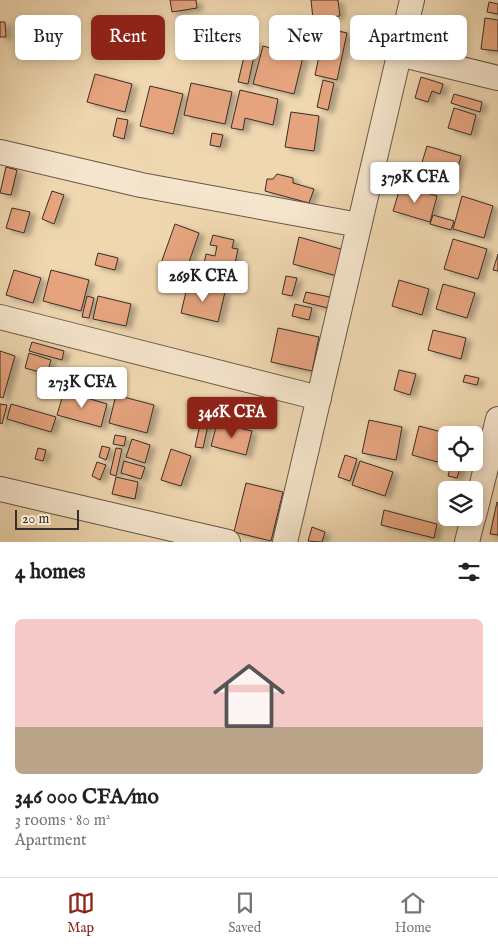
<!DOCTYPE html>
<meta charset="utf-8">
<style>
body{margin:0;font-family:"IM FELL English",serif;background:#f6f6f6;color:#222;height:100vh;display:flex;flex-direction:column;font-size:19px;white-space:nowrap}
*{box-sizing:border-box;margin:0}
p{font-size:16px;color:#767676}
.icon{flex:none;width:28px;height:28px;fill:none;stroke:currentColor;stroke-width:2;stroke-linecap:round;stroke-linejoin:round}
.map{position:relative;height:542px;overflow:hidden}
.drawer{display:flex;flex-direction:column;background:#fff;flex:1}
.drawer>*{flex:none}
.guide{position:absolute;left:15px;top:15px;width:469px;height:45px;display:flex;gap:10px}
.fabs{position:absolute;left:438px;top:426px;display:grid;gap:10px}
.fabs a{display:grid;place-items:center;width:45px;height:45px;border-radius:8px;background:#fff;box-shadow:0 2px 8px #0003;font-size:25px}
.scale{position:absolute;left:15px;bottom:12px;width:64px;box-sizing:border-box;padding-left:5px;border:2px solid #382d27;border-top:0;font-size:14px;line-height:18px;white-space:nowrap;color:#382d27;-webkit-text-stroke:4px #f5e5cc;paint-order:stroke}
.price{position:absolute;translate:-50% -42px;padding:0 11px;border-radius:5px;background:#fff;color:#222;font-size:16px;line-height:32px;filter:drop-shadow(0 1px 2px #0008)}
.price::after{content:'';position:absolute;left:50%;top:30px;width:15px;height:11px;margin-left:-8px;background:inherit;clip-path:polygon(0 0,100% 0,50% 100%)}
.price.current{background:#8f2418;color:#fff}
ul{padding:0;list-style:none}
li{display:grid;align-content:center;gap:10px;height:265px;padding:0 15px}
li+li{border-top:1px solid #e0e0e0}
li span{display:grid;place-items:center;height:155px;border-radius:8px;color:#555}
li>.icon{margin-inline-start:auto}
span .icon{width:90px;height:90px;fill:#fffc;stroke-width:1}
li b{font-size:21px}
h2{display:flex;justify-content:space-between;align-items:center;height:60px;padding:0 15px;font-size:21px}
.pill{padding:0 18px;border-radius:8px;background:#fff;box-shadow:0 2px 8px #0003;font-size:18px;line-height:45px}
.pill.current{background:#8f2418;color:#fff}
.tab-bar{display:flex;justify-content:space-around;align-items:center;height:70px;border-top:1px solid #e0e0e0;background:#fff;font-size:14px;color:#767676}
.tab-bar a{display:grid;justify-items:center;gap:2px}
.tab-bar .current{color:#8f2418}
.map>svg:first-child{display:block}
.building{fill:#e6a47e;stroke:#382d27;filter:url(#shadow)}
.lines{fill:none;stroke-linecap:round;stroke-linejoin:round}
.minor-casing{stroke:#665849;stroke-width:26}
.minor{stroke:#f5e5cc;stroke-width:24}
</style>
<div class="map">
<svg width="498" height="542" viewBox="0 0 498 542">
<defs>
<filter id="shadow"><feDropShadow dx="5.5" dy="3" stdDeviation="2.5" flood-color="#0004"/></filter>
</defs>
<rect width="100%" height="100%" fill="#efd7b0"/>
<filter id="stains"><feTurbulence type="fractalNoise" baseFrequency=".004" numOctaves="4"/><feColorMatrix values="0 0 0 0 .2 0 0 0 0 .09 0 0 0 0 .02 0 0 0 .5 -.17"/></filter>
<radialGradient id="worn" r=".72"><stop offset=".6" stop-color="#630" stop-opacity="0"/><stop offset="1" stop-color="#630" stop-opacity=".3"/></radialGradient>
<g class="building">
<polygon points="170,0 196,0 197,8 172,12"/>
<polygon points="311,0 338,0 340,16 313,19"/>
<polygon points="489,2 498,4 498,14 487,12"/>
<polygon points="485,18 498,20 498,51 481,49"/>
<polygon points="0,22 5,22 6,37 0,37"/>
<polygon points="325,28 347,33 337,80 315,75"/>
<polygon points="248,40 257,42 248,84 238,82"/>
<polygon points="263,46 303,57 294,94 253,84"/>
<polygon points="95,74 132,84 125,112 87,102"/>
<polygon points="421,77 443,84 440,94 432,91 428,102 415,98"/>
<polygon points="323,80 334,83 328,110 317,107"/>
<polygon points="191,83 232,92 225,124 184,115"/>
<polygon points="150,86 183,94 173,134 140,126"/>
<polygon points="240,90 278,99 273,125 245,118 243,130 231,128"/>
<polygon points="454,94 482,102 480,112 451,103"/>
<polygon points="454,108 476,115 471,135 448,128"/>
<polygon points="291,112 319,116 314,151 285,147"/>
<polygon points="117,118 128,120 124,139 113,136"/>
<polygon points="212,133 223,135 220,147 210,145"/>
<polygon points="427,146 461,156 455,179 420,169"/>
<polygon points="6,167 17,170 11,195 0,193"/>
<polygon points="277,174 293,178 293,183 314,189 309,203 265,191 267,179 273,179"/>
<polygon points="401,185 437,196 430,222 393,211"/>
<polygon points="52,191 64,195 54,224 42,219"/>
<polygon points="462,196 493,206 484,238 453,229"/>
<polygon points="12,208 30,212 24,233 6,228"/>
<polygon points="433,215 454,221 451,230 430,224"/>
<polygon points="175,224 199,233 185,274 160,266"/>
<polygon points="213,235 234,240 232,248 238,249 231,283 201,277 206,254 215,256 217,246 210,245"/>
<polygon points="299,237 344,250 337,276 293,264"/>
<polygon points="453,239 487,249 478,279 444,269"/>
<polygon points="98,253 118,258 115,270 95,265"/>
<polygon points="498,254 498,271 493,270"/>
<polygon points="14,270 41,278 33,303 6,295"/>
<polygon points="51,270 89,280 81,311 43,301"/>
<polygon points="286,276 297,278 292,296 282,294"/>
<polygon points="399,280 429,289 422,315 392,306"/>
<polygon points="188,283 225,292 218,322 181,313"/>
<polygon points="443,284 475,293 467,318 436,309"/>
<polygon points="306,292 330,297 328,308 303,302"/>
<polygon points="87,296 94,298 89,318 82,317"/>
<polygon points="98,296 131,304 126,326 93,319"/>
<polygon points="295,304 312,308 309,320 292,316"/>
<polygon points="278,328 319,337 312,371 271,362"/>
<polygon points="433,330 466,338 461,359 428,350"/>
<polygon points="32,342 64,351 62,360 29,351"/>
<polygon points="0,351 15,356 3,398 0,397"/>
<polygon points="29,353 51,360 47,374 25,368"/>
<polygon points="399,370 416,374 410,395 394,390"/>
<polygon points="465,375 479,378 477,385 463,382"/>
<polygon points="64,391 107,404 101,427 57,415"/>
<polygon points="116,395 154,405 147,433 109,423"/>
<polygon points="0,404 7,405 2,424 0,423"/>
<polygon points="11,404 56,417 51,432 7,419"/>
<polygon points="201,420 209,421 203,448 195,447"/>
<polygon points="369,420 402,427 396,460 362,453"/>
<polygon points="217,423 252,431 246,455 211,446"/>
<polygon points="419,426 453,435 446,435 445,464 412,455"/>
<polygon points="115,435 126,437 124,446 113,444"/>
<polygon points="132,439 150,445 145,463 126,457"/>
<polygon points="102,446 110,448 106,460 99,457"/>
<polygon points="38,448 46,450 43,461 35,459"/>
<polygon points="116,448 122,449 116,476 110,474"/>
<polygon points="171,449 191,456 181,486 161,480"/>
<polygon points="345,455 357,459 350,481 338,477"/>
<polygon points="124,461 145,467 141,479 121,473"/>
<polygon points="360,461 393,472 385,496 352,485"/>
<polygon points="97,462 106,465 100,480 92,476"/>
<polygon points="452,462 462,462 457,478 448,476"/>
<polygon points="116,477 138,482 135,499 112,494"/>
<polygon points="246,483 283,492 271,541 234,532"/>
<polygon points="497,502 498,503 498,535 490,534"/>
<polygon points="384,510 437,524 434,538 381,525"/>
<polygon points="312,527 325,532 322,542 308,541"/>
</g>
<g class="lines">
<defs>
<g id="minor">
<polyline points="399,54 498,78"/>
<polyline points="0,152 141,185 359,225"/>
<polyline points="0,317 319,398"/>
<polyline points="0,489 228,542"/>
<polyline points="474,516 498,419"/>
<polyline points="285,542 412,0"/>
<polyline points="467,542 473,518"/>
</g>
</defs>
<use href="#minor" class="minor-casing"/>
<use href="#minor" class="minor"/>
</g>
<rect width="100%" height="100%" filter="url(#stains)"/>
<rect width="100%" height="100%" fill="url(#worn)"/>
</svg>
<div class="fabs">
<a><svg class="icon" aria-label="locate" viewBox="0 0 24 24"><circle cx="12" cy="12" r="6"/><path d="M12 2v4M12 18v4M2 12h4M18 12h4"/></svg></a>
<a><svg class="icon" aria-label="layers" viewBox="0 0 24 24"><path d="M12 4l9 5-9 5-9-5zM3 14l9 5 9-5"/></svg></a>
</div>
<div class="scale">20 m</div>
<b class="price" style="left:415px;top:204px">379K CFA</b>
<b class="price" style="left:203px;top:303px">269K CFA</b>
<b class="price" style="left:82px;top:409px">273K CFA</b>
<b class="price current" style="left:232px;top:439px">346K CFA</b>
<div class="guide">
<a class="pill">Buy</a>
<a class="pill current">Rent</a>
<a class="pill">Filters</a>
<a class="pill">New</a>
<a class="pill">Apartment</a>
</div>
</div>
<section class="drawer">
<h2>4 homes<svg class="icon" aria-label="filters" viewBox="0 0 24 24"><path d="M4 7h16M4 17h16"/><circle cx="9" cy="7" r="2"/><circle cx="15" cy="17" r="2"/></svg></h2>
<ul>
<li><span style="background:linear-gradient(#f6c9c9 70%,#b9a48a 0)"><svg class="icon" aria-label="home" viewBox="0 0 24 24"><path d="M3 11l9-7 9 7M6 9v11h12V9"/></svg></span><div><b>346 000 CFA/mo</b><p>3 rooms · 80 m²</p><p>Apartment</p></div></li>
</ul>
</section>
<nav class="tab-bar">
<a class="current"><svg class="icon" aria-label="map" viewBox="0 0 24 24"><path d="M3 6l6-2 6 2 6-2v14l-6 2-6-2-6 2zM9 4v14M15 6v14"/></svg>Map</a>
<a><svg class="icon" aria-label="saved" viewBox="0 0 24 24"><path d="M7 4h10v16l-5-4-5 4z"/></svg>Saved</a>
<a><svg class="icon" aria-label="home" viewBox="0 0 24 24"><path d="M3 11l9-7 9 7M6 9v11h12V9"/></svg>Home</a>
</nav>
